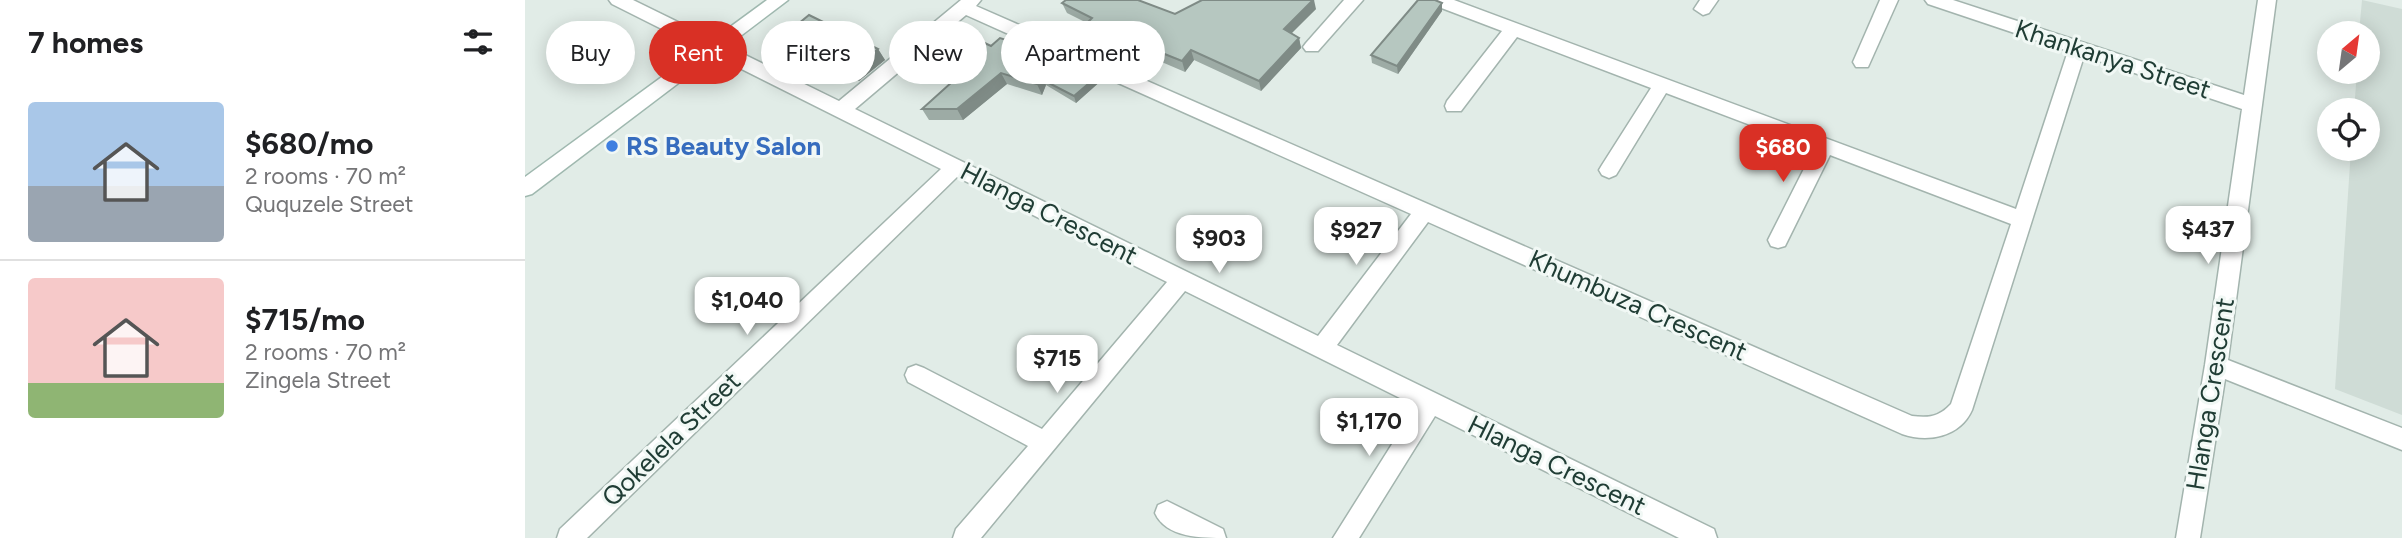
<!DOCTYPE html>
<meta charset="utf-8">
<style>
body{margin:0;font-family:Figtree,sans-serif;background:#f2f2f2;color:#202124;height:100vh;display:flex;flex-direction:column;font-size:26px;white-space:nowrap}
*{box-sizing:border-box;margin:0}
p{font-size:23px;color:#757577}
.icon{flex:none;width:38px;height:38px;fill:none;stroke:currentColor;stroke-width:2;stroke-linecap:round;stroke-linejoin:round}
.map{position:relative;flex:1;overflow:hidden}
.drawer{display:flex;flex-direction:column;background:#fff;width:525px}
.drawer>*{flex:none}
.top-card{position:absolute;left:21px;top:21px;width:665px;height:63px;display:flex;gap:14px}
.needle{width:46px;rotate:29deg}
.buttons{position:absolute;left:1792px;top:21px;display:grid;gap:14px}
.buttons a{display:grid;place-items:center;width:63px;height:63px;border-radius:50%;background:#fff;box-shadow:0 4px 18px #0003;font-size:35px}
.price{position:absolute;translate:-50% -60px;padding:0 16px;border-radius:14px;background:#fff;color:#222;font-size:23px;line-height:46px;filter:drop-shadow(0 2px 4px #0008)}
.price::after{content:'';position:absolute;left:50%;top:42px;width:21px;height:16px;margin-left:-10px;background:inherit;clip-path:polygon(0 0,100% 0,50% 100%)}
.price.selected{background:#d93025;color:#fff}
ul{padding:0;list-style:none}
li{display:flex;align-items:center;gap:21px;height:175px;padding:0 28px}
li+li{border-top:2px solid #e0e0e0}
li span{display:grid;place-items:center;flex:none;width:196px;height:140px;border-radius:7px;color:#555}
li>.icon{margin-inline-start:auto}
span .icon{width:84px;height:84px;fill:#fffc;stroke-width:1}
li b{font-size:30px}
h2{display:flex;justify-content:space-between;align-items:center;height:84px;padding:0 28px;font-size:30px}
.chip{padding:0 24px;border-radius:32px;background:#fff;box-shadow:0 4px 18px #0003;font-size:24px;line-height:63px}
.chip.selected{background:#d93025;color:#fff}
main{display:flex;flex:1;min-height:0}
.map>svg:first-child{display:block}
.built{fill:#cfdcd6}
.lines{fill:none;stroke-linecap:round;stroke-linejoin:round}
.street-casing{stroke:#a3b4ae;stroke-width:3}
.secondary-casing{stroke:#9fb8af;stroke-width:3}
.street{fill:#fff;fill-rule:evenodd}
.secondary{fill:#fff;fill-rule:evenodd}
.wall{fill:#9daba5}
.shaded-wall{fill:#7f8b86}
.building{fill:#b6c7c0;stroke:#7f8b86;stroke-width:2}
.shop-dot{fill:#3f7fe0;stroke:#f1f8f5;stroke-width:2.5}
.labels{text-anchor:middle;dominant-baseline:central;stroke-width:6;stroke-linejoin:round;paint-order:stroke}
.street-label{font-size:26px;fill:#203d35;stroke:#f1f8f5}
.shop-label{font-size:26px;font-weight:bold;fill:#366cbe;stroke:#f1f8f5;text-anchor:start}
</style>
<main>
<section class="drawer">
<h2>7 homes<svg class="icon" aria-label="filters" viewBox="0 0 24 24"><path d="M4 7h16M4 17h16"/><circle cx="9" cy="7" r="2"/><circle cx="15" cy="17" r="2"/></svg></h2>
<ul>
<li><span style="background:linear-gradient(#a9c7e8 60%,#9aa5b1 0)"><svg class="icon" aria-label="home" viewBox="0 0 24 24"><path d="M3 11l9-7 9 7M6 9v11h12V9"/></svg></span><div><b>$680/mo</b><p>2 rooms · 70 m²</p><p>Ququzele Street</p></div></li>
<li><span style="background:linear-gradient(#f6c9c9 75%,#8fb573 0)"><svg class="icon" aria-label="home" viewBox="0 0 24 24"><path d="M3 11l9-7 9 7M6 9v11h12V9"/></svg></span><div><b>$715/mo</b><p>2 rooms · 70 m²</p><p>Zingela Street</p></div></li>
</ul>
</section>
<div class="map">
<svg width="1877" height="538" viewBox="0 0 1877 538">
<rect width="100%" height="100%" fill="#e1ece7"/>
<polygon class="built" points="1837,0 1877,9 1877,415 1810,389 1826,149 1843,149 1843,110 1829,110 1832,72 1843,72 1843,33 1834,33"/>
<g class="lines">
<defs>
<g id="street">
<path d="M84,0H108L314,101L436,0H456L451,6L1387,416C1404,418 1414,417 1426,404L1486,224L1305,155L1260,246L1253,248L1246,246L1243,240L1289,149L1141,93L1091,175L1084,178L1077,175L1074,170L1077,165L1126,88L992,37L936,111H922L920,106L922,101L977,31L906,4L903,0H929L1491,209L1543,51L1403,4L1400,0H1428L1719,95L1733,0H1751L1703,360L1877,428V450L1700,379L1675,538H1651L1680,365L1717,109L1559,56L1447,410C1435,437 1403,443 1377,434L903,222L812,345L1189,529L1192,538H1154L910,416L834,538H808L891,406L660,291L456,538H428L431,529L503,446L383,382L380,375L383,368L391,365L399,368L517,429L642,282L432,177L62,538H32L35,529L416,169L87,4ZM441,15L886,214L793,336L330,109Z"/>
<polygon points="819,0 838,0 793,51 781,51 778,47 781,43"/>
<polygon points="1175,0 1193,0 1184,13 1178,15 1169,9"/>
<polygon points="1355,0 1373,0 1343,67 1331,67 1328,62"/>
<path d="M642,501L698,529L701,538C677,538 641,538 630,513L633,505Z"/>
</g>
<polygon id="secondary" points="242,0 263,0 7,194 0,196 0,177"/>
</defs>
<use href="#street" class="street-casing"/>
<use href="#secondary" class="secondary-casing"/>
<use href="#street" class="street"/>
<use href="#secondary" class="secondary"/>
</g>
<g class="wall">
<polygon points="537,3 650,14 791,9 766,33 774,38 776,48 736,91 669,60 660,72 611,51 594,66 566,53 562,43 572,36 566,33 562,23 542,13"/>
<polygon points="917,3 917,11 873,74 847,63 846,55"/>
<polygon points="262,33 353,49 360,60 334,81 270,43"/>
<polygon points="504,47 510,59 504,64 521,78 576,73 578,79 551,103 521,85 517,95 482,84 438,120 404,120 397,109 442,69 440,68 434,56"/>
</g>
<g class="shaded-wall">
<polygon points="788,0 789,0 791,9 761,39 759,29"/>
<polygon points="917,3 917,11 873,74 872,66"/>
<polygon points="774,38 776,48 736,91 734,81"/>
<polygon points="607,41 611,51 594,66 590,56"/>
<polygon points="504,47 510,59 498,70 492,58"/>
<polygon points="353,49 360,60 334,81 327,71"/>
<polygon points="666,50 669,60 660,72 657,61"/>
<polygon points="517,70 522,82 518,80 521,85 517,95 512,84"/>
<polygon points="476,73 482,84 438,120 432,109"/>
<polygon points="576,73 578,79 551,103 549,96"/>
</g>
<g class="building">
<polygon points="541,0 613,0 650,14 677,0 788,0 759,29 774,38 734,81 666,50 657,61 607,41 590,56 562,43 579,31 562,23 567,18 537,3"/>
<polygon points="893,0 910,0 917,3 872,66 846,55"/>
<polygon points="284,15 353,49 327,71 262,33"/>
<polygon points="445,36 466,46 475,38 504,47 492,58 517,70 512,84 476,73 432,109 397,109 447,64 434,56"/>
<polygon points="546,59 576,73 549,96 518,80"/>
</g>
<circle class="shop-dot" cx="87" cy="146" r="7"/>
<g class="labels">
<g class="street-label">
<text transform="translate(1588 59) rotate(18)">Khankanya Street</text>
<text transform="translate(524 213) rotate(27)">Hlanga Crescent</text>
<text transform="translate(1113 305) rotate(24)">Khumbuza Crescent</text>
<text transform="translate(1685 394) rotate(-81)">Hlanga Crescent</text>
<text transform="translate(146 439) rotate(-44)">Qokelela Street</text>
<text transform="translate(1032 465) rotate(26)">Hlanga Crescent</text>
</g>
<g class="shop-label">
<text x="101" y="146">RS Beauty Salon</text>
</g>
</g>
</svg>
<div class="buttons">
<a><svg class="needle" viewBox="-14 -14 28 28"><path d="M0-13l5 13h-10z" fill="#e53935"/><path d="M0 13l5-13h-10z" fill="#757577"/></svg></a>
<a><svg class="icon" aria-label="locate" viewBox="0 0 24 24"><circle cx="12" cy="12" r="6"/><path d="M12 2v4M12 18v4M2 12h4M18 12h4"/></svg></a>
</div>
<b class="price selected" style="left:1258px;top:184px">$680</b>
<b class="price" style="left:1683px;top:266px">$437</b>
<b class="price" style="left:831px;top:267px">$927</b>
<b class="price" style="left:694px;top:275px">$903</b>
<b class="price" style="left:222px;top:337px">$1,040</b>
<b class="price" style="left:532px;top:395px">$715</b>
<b class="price" style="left:844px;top:458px">$1,170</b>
<div class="top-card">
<a class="chip">Buy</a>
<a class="chip selected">Rent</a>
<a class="chip">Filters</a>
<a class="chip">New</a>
<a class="chip">Apartment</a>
</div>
</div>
</main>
